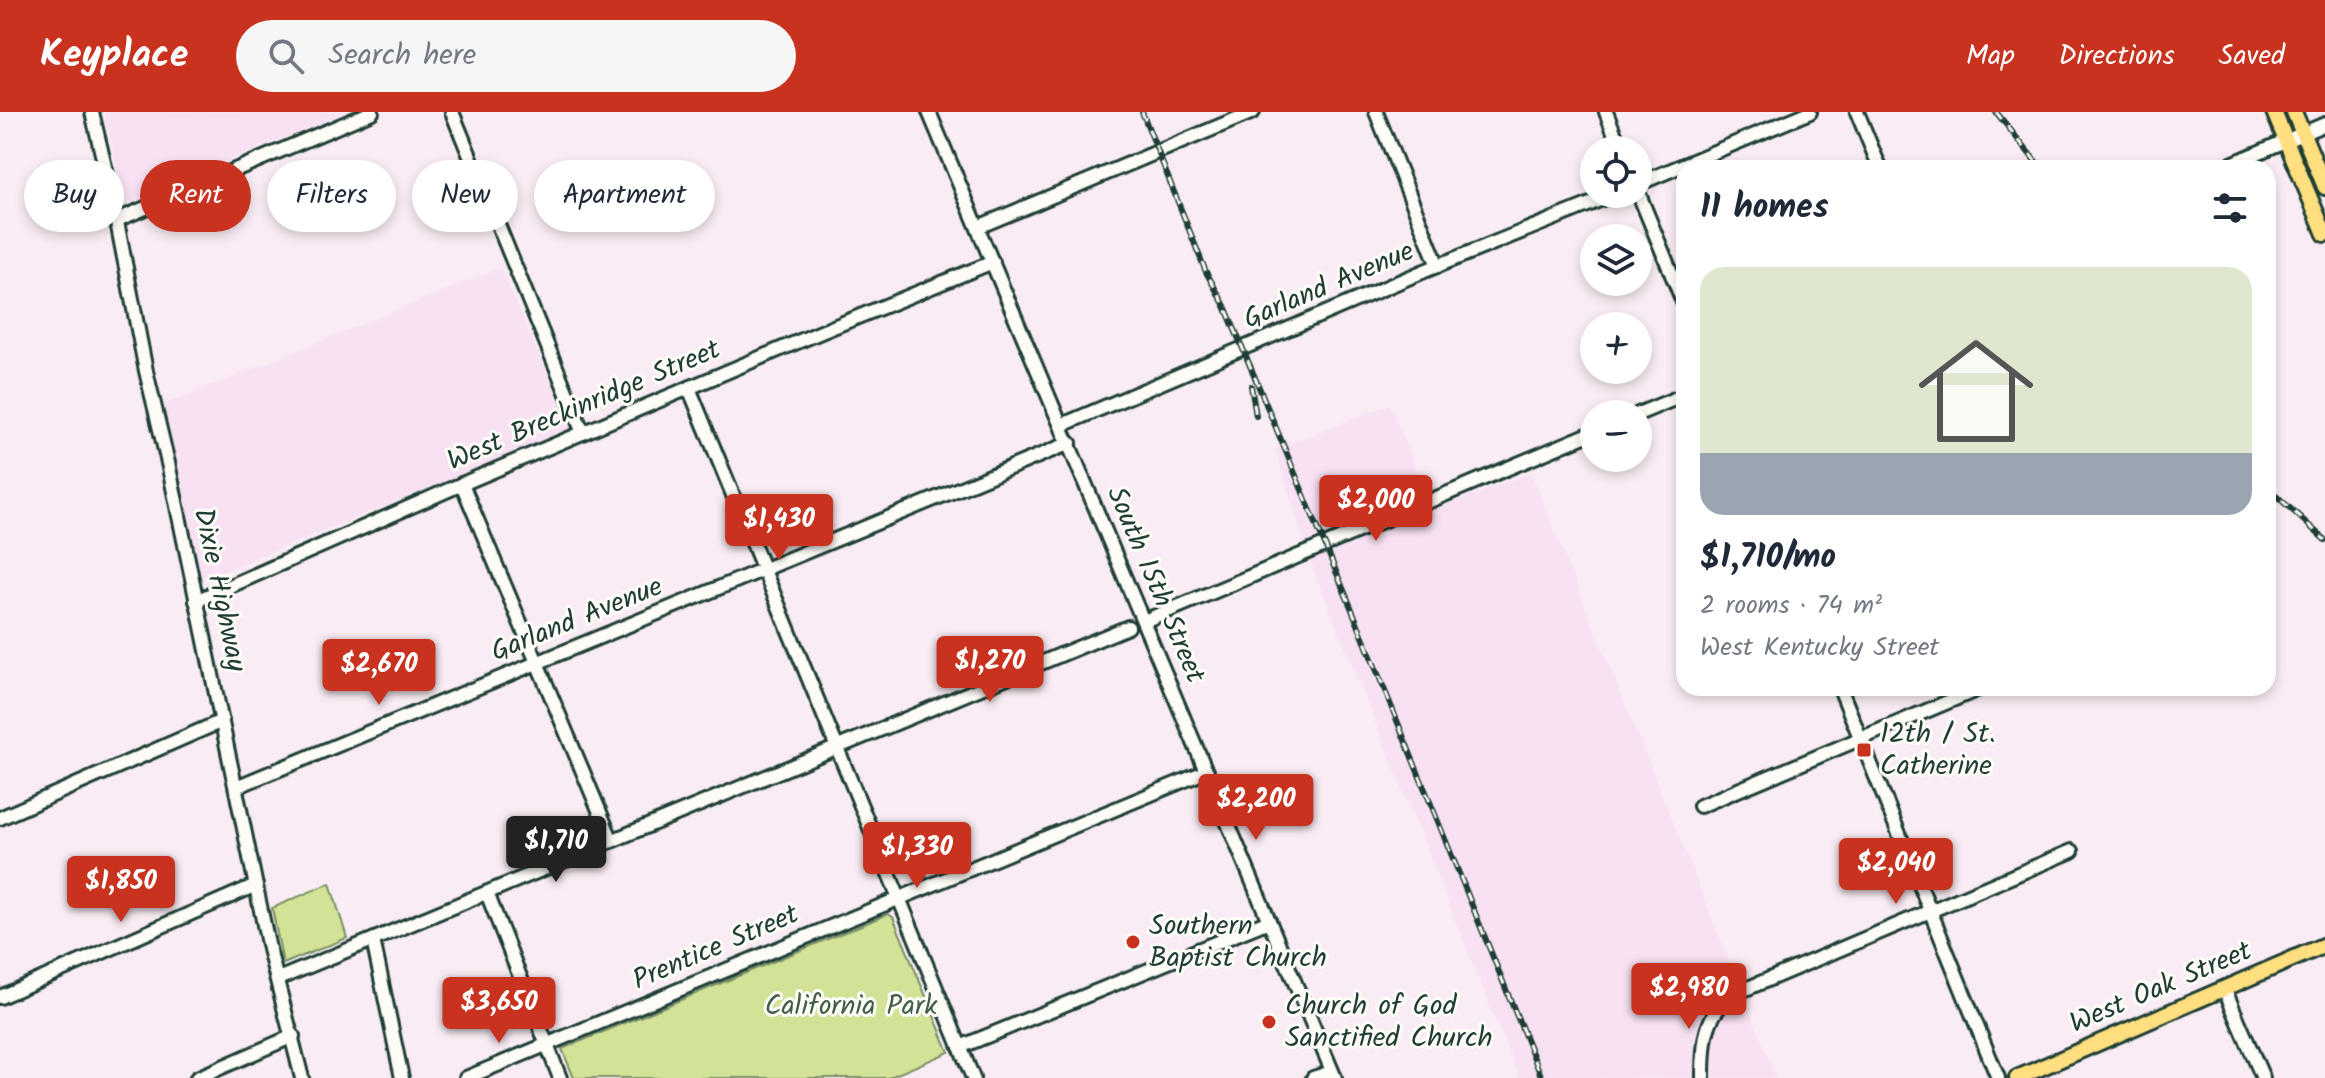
<!DOCTYPE html>
<meta charset="utf-8">
<style>
body{margin:0;font-family:Kalam,sans-serif;background:#f6f6f7;color:#1f2937;height:100vh;display:flex;flex-direction:column;font-size:30px;white-space:nowrap}
*{box-sizing:border-box;margin:0}
p{font-size:26px;color:#747a83}
.icon{flex:none;width:44px;height:44px;fill:none;stroke:currentColor;stroke-width:2;stroke-linecap:round;stroke-linejoin:round}
.map{position:relative;flex:1;overflow:hidden}
.sheet{position:absolute;left:1676px;top:48px;width:600px;height:536px;display:flex;flex-direction:column;background:#fff;border-radius:24px;box-shadow:0 4px 12px #0003}
.sheet>*{flex:none}
.banner{position:absolute;left:24px;top:48px;width:760px;height:72px;display:flex;gap:16px}
.buttons{position:absolute;left:1580px;top:24px;display:grid;gap:16px}
.buttons a{display:grid;place-items:center;width:72px;height:72px;border-radius:50%;background:#fff;box-shadow:0 4px 12px #0003;font-size:40px}
.price{position:absolute;translate:-50% -68px;padding:0 18px;border-radius:8px;background:#c8321e;color:#fff;font-size:26px;line-height:52px;filter:drop-shadow(0 2px 4px #0008)}
.price::after{content:'';position:absolute;left:50%;top:48px;width:24px;height:18px;margin-left:-12px;background:inherit;clip-path:polygon(0 0,100% 0,50% 100%)}
.price.active{background:#222;color:#fff}
ul{padding:0;list-style:none}
li{display:grid;align-content:center;gap:16px;height:424px;padding:0 24px}
li+li{border-top:2px solid #e0e1e3}
li span{display:grid;place-items:center;height:248px;border-radius:24px;color:#555}
li>.icon{margin-inline-start:auto}
span .icon{width:144px;height:144px;fill:#fffc;stroke-width:1}
li b{font-size:34px}
h2{display:flex;justify-content:space-between;align-items:center;height:96px;padding:0 24px;font-size:34px}
.tag{padding:0 28px;border-radius:36px;background:#fff;box-shadow:0 4px 12px #0003;font-size:28px;line-height:72px}
.tag.active{background:#c8321e;color:#fff}
header{display:flex;align-items:center;gap:48px;box-sizing:border-box;height:112px;padding:0 40px;background:#c8321e;color:#fff}
header strong{font-size:38px}
nav{display:flex;gap:44px;margin-inline-start:auto;font-size:28px}
.search{width:560px;height:72px;background:#f6f6f7;display:flex;align-items:center;gap:20px;box-sizing:border-box;padding:0 28px;border-radius:44px;color:#747a83;font-size:30px}
.map>svg:first-child{display:block}
.built{fill:#f8e1f2}
.green{fill:#d2e397;stroke:#789066;stroke-width:2}
.lines{fill:none;stroke-linecap:round;stroke-linejoin:round}
.minor-casing{stroke:#1f3d34;stroke-width:18}
.major-casing{stroke:#1f3d34;stroke-width:20}
.minor{stroke:#fdfcf7;stroke-width:12}
.major{stroke:#ffdf80;stroke-width:14}
.rail-casing{stroke:#1f3d34;stroke-width:6}
.rail{stroke:#fdfcf7;stroke-width:3;stroke-dasharray:9;stroke-linecap:butt}
.poi-dot{fill:#c8321e;stroke:#fdfcf7;stroke-width:3}
.labels{text-anchor:middle;dominant-baseline:central;stroke-width:6;stroke-linejoin:round;paint-order:stroke}
.street-label{font-size:28px;fill:#1f3d34;stroke:#fdfcf7}
.poi-label{font-size:28px;fill:#1f3d34;stroke:#fdfcf7;text-anchor:start}
.park-label{font-size:28px;fill:#435e48;stroke:#fdfcf7}
</style>
<header>
<strong>Keyplace</strong>
<div class="search"><svg class="icon" aria-label="search" viewBox="0 0 24 24"><circle cx="10" cy="10" r="6"/><path d="M15 15l6 6"/></svg>Search here</div>
<nav><a>Map</a><a>Directions</a><a>Saved</a></nav>
</header>
<div class="map">
<svg width="2325" height="966" viewBox="0 0 2325 966">
<rect width="100%" height="100%" fill="#faecf4"/>
<filter id="ink" filterUnits="userSpaceOnUse"><feTurbulence type="fractalNoise" baseFrequency=".0125" numOctaves="2"/><feDisplacementMap in="SourceGraphic" scale="16" xChannelSelector="R" yChannelSelector="G"/><feConvolveMatrix kernelMatrix="1 2 1 2 8 2 1 2 1" color-interpolation-filters="sRGB"/></filter>
<g filter="url(#ink)">
<g class="built">
<polygon points="104,0 338,0 339,3 125,92"/>
<polygon points="501,156 571,318 202,468 161,294"/>
<polygon points="1390,292 1433,398 1531,361 1777,966 1519,966 1310,449 1275,337"/>
</g>
<g class="green">
<polygon points="330,771 347,826 283,852 272,796"/>
<polygon points="888,802 893,805 949,940 888,966 574,966 562,937"/>
</g>
<g class="lines">
<defs>
<g id="minor">
<polyline points="92,0 112,84 146,259 168,351 269,837 302,966"/>
<polyline points="452,0 583,321"/>
<polyline points="929,0 1335,966"/>
<polyline points="1376,0 1438,154"/>
<polyline points="1606,0 1621,38"/>
<polyline points="1857,0 1880,56"/>
<polyline points="2222,56 2325,12"/>
<polyline points="1638,72 1810,0"/>
<polyline points="1638,80 1684,192"/>
<polyline points="117,108 372,0"/>
<polyline points="978,115 1253,0"/>
<polyline points="689,276 973,966"/>
<polyline points="1638,302 1684,283"/>
<polyline points="1062,313 1422,160 1615,82"/>
<polyline points="462,372 612,729"/>
<polyline points="196,489 462,372 821,220 993,150"/>
<polyline points="1144,509 1594,320"/>
<polyline points="1840,576 1998,966"/>
<polyline points="236,675 1070,331"/>
<polyline points="1700,694 1981,576"/>
<polyline points="0,706 222,609"/>
<polyline points="487,781 560,966"/>
<polyline points="373,828 402,966"/>
<polyline points="278,867 1128,515"/>
<polyline points="2224,876 2263,966"/>
<polyline points="0,885 256,773"/>
<polyline points="960,935 1269,809"/>
<polyline points="197,966 293,924"/>
<polyline points="466,966 1207,659"/>
<polyline points="1313,966 1332,960"/>
<path d="M1703,966C1703,933 1704,901 1734,882L2072,739"/>
</g>
<g id="major">
<polyline points="2274,0 2325,122"/>
<polyline points="2294,0 2325,75"/>
<polyline points="2017,966 2325,833"/>
</g>
</defs>
<use href="#minor" class="minor-casing"/>
<use href="#major" class="major-casing"/>
<use href="#minor" class="minor"/>
<use href="#major" class="major"/>
<defs>
<g id="rail">
<polyline points="1142,0 1206,160 1225,194 1353,500 1542,966"/>
<polyline points="1996,0 2041,56"/>
<polyline points="1251,274 1256,304"/>
<polyline points="2268,376 2325,428"/>
</g>
</defs>
<use href="#rail" class="rail-casing"/>
<use href="#rail" class="rail"/>
</g>
</g>
<g class="poi-dot">
<rect x="1856" y="630" width="16" height="16" rx="4"/>
<circle cx="1133" cy="830" r="8"/>
<circle cx="1269" cy="910" r="8"/>
</g>
<g class="labels">
<g class="street-label">
<text transform="translate(1329 174) rotate(-23)">Garland Avenue</text>
<text transform="translate(584 294) rotate(-23)">West Breckinridge Street</text>
<text transform="translate(1155 473) rotate(67)">South 15th Street</text>
<text transform="translate(219 478) rotate(78)">Dixie Highway</text>
<text transform="translate(577 508) rotate(-22)">Garland Avenue</text>
<text transform="translate(716 836) rotate(-23)">Prentice Street</text>
<text transform="translate(2161 876) rotate(-23)">West Oak Street</text>
</g>
<g class="poi-label">
<text x="1880" y="622">12th / St.<tspan x="1880" dy="32">Catherine</tspan></text>
<text x="1149" y="814">Southern<tspan x="1149" dy="32">Baptist Church</tspan></text>
<text x="1285" y="894">Church of God<tspan x="1285" dy="32">Sanctified Church</tspan></text>
</g>
<g class="park-label">
<text x="851" y="894">California Park</text>
</g>
</g>
</svg>
<div class="buttons">
<a><svg class="icon" aria-label="locate" viewBox="0 0 24 24"><circle cx="12" cy="12" r="6"/><path d="M12 2v4M12 18v4M2 12h4M18 12h4"/></svg></a>
<a><svg class="icon" aria-label="layers" viewBox="0 0 24 24"><path d="M12 4l9 5-9 5-9-5zM3 14l9 5 9-5"/></svg></a>
<a>+</a>
<a>−</a>
</div>
<b class="price" style="left:1376px;top:431px">$2,000</b>
<b class="price" style="left:779px;top:450px">$1,430</b>
<b class="price" style="left:990px;top:592px">$1,270</b>
<b class="price" style="left:379px;top:595px">$2,670</b>
<b class="price" style="left:1256px;top:730px">$2,200</b>
<b class="price active" style="left:556px;top:772px">$1,710</b>
<b class="price" style="left:917px;top:778px">$1,330</b>
<b class="price" style="left:1896px;top:794px">$2,040</b>
<b class="price" style="left:121px;top:812px">$1,850</b>
<b class="price" style="left:1689px;top:919px">$2,980</b>
<b class="price" style="left:499px;top:933px">$3,650</b>
<div class="banner">
<a class="tag">Buy</a>
<a class="tag active">Rent</a>
<a class="tag">Filters</a>
<a class="tag">New</a>
<a class="tag">Apartment</a>
</div>
<section class="sheet">
<h2>11 homes<svg class="icon" aria-label="filters" viewBox="0 0 24 24"><path d="M4 7h16M4 17h16"/><circle cx="9" cy="7" r="2"/><circle cx="15" cy="17" r="2"/></svg></h2>
<ul>
<li><span style="background:linear-gradient(#dfe7d0 75%,#9aa5b1 0)"><svg class="icon" aria-label="home" viewBox="0 0 24 24"><path d="M3 11l9-7 9 7M6 9v11h12V9"/></svg></span><div><b>$1,710/mo</b><p>2 rooms · 74 m²</p><p>West Kentucky Street</p></div></li>
</ul>
</section>
</div>
